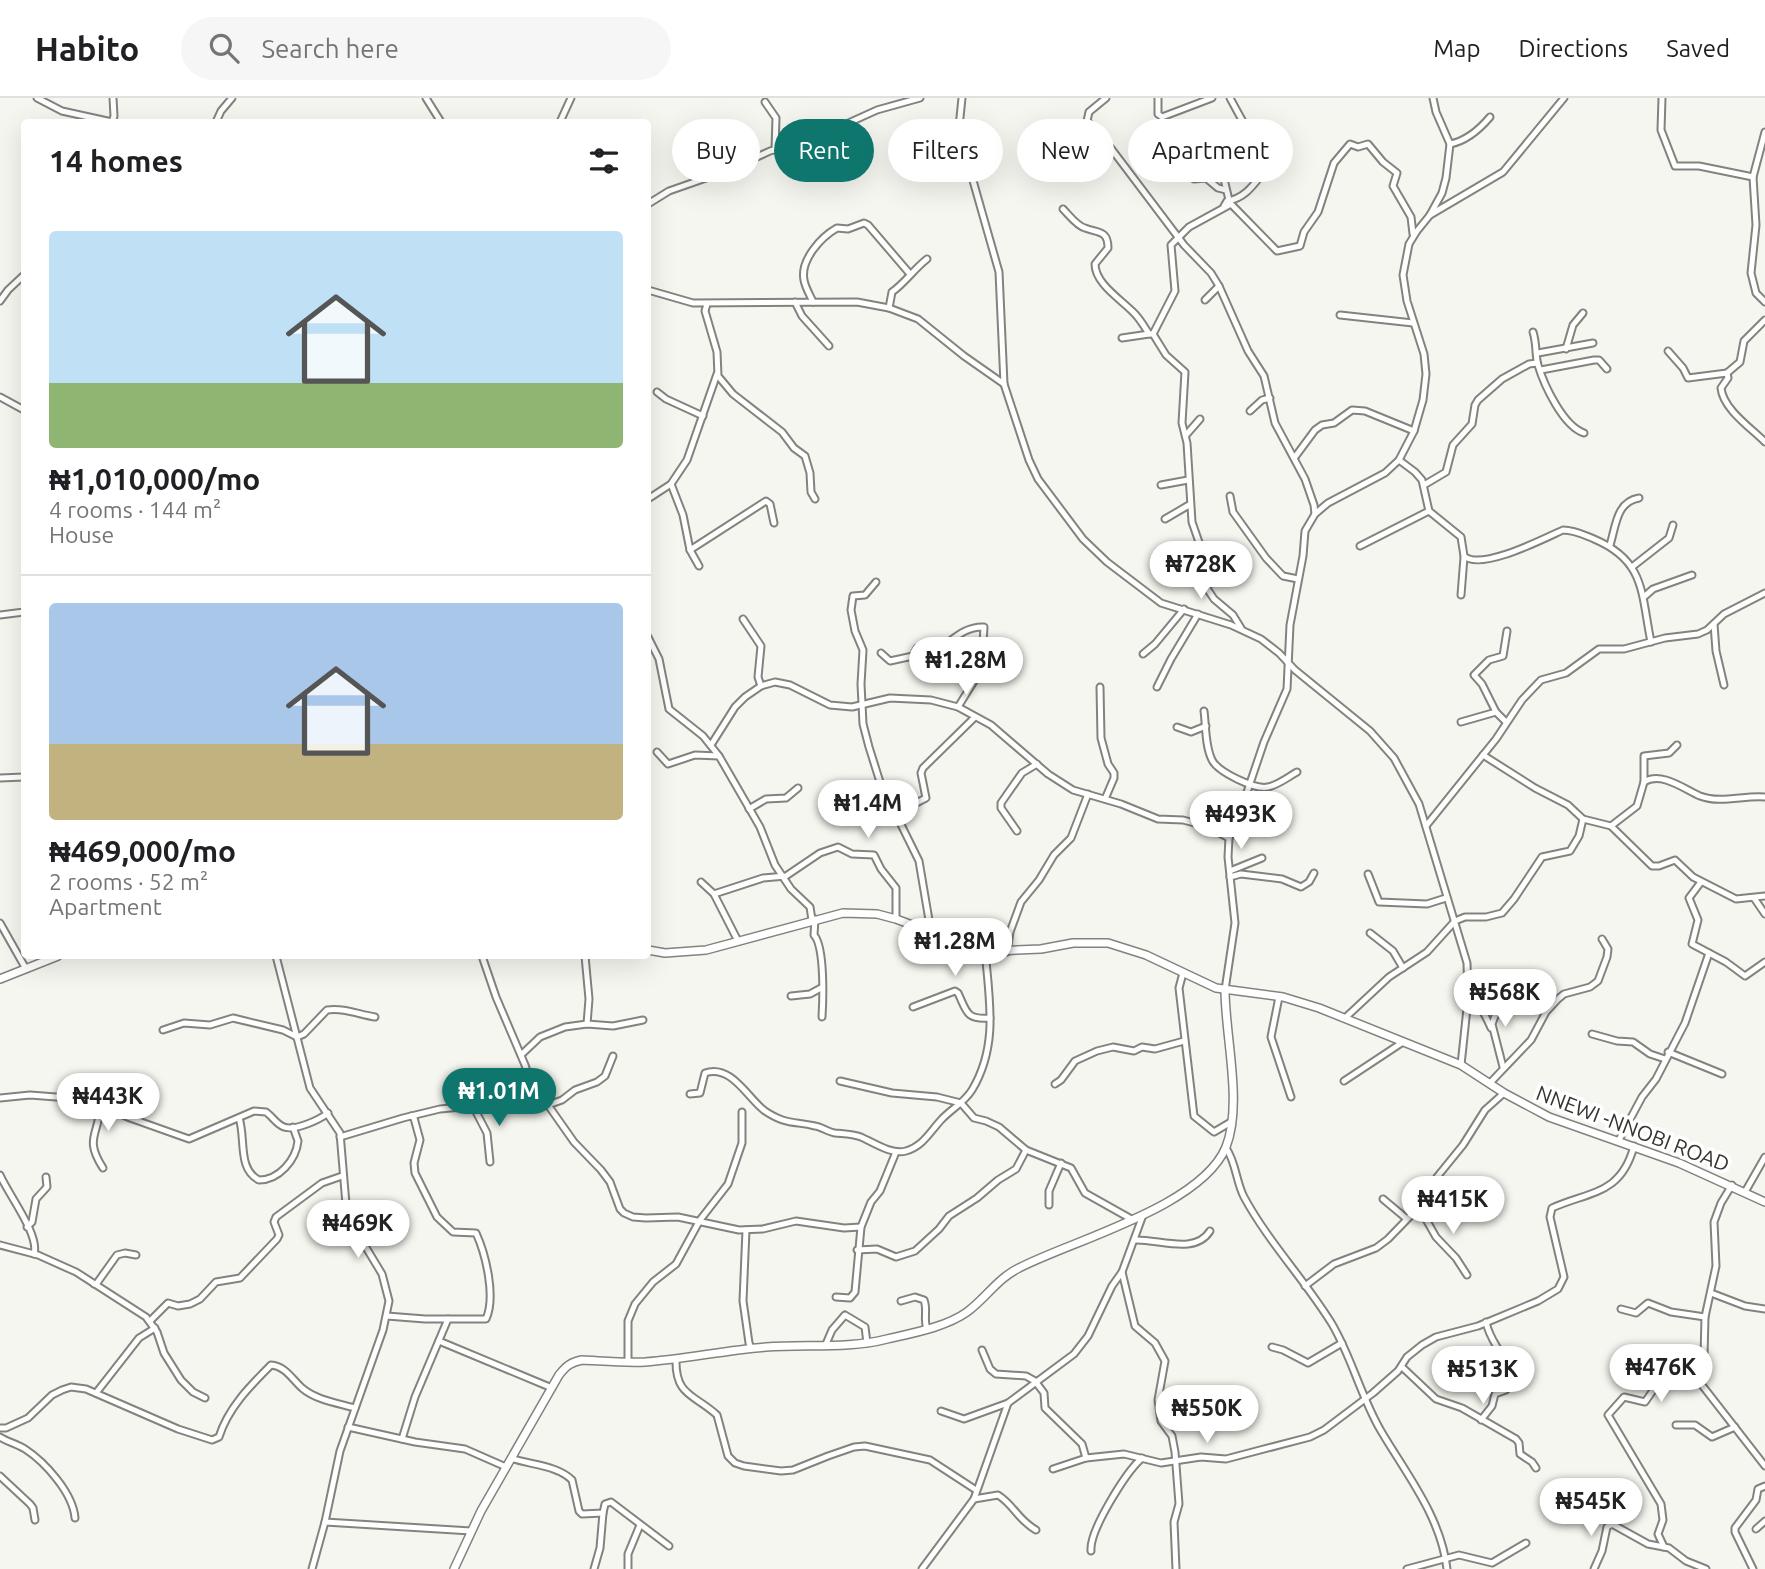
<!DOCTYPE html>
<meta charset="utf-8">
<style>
body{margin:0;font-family:Ubuntu,sans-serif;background:#f6f6f6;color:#202124;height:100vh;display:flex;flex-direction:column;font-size:26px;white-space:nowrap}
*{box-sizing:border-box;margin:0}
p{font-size:23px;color:#757577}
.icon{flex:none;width:38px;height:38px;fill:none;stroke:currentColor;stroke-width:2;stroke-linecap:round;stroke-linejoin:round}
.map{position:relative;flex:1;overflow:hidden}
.side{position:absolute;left:21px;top:21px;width:630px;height:840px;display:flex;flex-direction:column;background:#fff;border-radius:7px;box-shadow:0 7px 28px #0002}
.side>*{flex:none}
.banner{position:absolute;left:672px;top:21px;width:665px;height:63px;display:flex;gap:14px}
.price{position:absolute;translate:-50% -60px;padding:0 16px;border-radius:24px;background:#fff;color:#222;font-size:23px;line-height:46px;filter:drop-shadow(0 2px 4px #0008)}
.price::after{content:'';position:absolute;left:50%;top:42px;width:21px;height:16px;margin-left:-10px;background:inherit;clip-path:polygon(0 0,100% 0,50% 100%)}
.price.active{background:#0f766e;color:#fff}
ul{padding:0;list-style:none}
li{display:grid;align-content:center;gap:14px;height:371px;padding:0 28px}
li+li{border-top:2px solid #e0e0e0}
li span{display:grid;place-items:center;height:217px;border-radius:7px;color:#555}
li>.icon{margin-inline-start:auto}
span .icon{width:126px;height:126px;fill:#fffc;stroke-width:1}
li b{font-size:30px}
h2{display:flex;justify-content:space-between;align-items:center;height:84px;padding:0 28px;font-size:30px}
.pill{padding:0 24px;border-radius:32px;background:#fff;box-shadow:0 7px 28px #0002;font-size:24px;line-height:63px}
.pill.active{background:#0f766e;color:#fff}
header{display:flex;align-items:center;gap:42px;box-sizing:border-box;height:98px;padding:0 35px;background:#fff;border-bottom:2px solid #e0e0e0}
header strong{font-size:33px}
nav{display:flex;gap:38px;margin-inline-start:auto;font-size:24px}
.search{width:490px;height:63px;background:#f6f6f6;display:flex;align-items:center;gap:18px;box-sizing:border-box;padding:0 24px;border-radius:38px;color:#757577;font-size:26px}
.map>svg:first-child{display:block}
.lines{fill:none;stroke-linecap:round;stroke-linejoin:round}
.minor-casing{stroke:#83837e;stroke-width:9}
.major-casing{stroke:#83837e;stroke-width:10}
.minor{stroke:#fff;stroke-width:5}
.major{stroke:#fff;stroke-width:7}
.labels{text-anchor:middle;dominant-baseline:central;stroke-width:7;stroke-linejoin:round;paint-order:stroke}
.street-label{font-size:21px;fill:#343431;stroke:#fff}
</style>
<header>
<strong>Habito</strong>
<div class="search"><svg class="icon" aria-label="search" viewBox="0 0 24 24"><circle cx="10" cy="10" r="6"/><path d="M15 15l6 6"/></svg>Search here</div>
<nav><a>Map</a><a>Directions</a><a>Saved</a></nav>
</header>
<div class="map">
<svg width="1765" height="1471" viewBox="0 0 1765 1471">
<rect width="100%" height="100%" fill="#f6f6f0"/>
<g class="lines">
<defs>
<g id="minor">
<polyline points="37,0 62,13 112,24"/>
<polyline points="426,0 441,24"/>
<polyline points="962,0 959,29 960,44 968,65 999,174 1004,286 1029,362 1038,381 1083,441 1107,464 1161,505 1231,527 1261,541 1279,555 1295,572 1370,633 1394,660 1419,706 1467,865 1468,901 1461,967"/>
<polyline points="1106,0 1089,14 1087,23 1110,49 1184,147 1211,175 1219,188 1248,253 1264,278 1275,325 1305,381 1314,407 1315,416"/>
<polyline points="1158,0 1158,16 1162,19 1212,0"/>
<polyline points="1662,0 1661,32 1675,68 1699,68 1753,79"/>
<polyline points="765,4 776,20 775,52"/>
<polyline points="112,24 114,18 113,0"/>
<polyline points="216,24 221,13 232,0"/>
<polyline points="560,24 571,0"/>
<polyline points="1765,34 1753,79 1756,127 1751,175 1756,195 1765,204"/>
<path d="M1450,46C1466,43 1479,32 1490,19"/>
<polyline points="1215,65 1224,81 1229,102"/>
<polyline points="1194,81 1206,80 1218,90 1226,92"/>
<polyline points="1224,81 1235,65 1248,33 1230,0"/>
<polyline points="648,106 669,93 729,72 770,53 811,42 877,12 920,0"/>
<path d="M1224,108L1227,103C1248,100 1256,82 1269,68"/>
<path d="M1063,111C1069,117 1077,128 1085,130C1098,135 1108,132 1108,150L1095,166C1095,185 1119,200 1132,213C1139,219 1144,228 1149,236H1153"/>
<polyline points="1430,117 1503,74 1564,0"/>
<polyline points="648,192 693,205 857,204 889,210 918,221 964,258 1004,286"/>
<polyline points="1205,202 1219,188"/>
<polyline points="0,203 8,192 24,177"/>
<polyline points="795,204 802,218 829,248"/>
<path d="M813,204C810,197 805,189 804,182C800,162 821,139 837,130L848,131L864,125L868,127L910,176"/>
<polyline points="707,206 705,213 717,254 718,278 733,296 782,334 794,350 805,358 810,375 811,394 815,401"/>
<path d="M889,210L892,194C905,185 914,171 927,161"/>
<polyline points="1340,217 1413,225"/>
<path d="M1533,234C1537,246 1535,257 1538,267C1544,287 1563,328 1584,335"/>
<polyline points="1122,240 1149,236"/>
<polyline points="1566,251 1573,227 1583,215"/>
<path d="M1668,253L1683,270L1688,280L1727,275L1728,280L1721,290C1723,311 1751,330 1765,344"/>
<polyline points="1538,255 1593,245"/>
<polyline points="1541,272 1594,262 1599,262 1607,271"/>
<polyline points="1727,275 1740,264 1744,243 1765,222"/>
<polyline points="657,294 666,301 703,318"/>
<polyline points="0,299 24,312"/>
<polyline points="1250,313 1262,302 1270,300"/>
<polyline points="1186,337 1200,321"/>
<polyline points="1295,359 1315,332 1322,327 1334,325 1352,312 1365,313 1414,333"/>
<path d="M1399,362L1415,374L1422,382L1429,413L1461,439L1464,458C1481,473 1543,441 1563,432C1575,432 1584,437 1594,441C1646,463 1641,496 1651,544"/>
<polyline points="671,386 683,417 690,452 699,468"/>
<polyline points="1161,387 1188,382"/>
<polyline points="1424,387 1446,374 1453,347 1472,326 1475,307 1478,302 1502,281 1529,266 1537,265"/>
<polyline points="1230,398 1233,414 1266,460 1283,478 1298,481"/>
<polyline points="648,401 671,386 687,362 717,276"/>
<polyline points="1165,421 1189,407"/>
<path d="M1610,447C1616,428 1616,404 1639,400"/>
<polyline points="1360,448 1429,413"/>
<polyline points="690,452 766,403 770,406 774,425"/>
<polyline points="1632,469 1669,440 1673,427"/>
<polyline points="876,484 865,497 853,498 851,512 855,533 863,552 861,586 863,626 869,649 880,684 919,763 931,834"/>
<polyline points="1461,497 1464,459"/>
<polyline points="1645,498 1653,491 1692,477"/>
<polyline points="0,517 24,514"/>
<polyline points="743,521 761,548 758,579 761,588"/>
<polyline points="1714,526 1716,553 1724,587"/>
<polyline points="1241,530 1233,517 1214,501 1208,492 1201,450 1192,424 1187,345 1182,325 1185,274 1166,257 1153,236 1175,193 1171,147 1189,129 1231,106 1277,153 1300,148 1304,134 1318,114 1334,65 1350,46 1358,49 1368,46 1383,64 1397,75 1393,88 1411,119 1413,136"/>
<polyline points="648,539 659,561 669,611 703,638 719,658 760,729 775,767 791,791 810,809 812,822"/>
<path d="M881,555L890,563L913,558L917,550L936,553C952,543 964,528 984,529L982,560L976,580L958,609"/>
<polyline points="1143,556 1155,546 1184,511"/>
<polyline points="1100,589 1101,640 1108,666 1114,675 1114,680 1105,701"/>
<polyline points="1157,589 1171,561 1198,516"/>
<path d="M1204,613C1206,628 1205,648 1212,662C1218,674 1255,692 1268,689C1278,687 1288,679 1297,674"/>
<polyline points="1461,624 1496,614"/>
<polyline points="1506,624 1496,614 1482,586 1474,577 1489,562 1503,558 1507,533"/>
<polyline points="1177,629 1191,634 1206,628"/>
<polyline points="711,647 735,609 745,599 761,588 775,584 790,587 830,607 852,609 890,600 931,602 958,609 991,627 1048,676 1073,692 1121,706 1158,721 1183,722 1206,728 1229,740"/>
<polyline points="657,654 668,666 695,657 719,658"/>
<polyline points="1483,657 1535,690 1568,707 1583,721 1611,728 1652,768 1659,768 1675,762 1693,779 1736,801 1765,798"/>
<polyline points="0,680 24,679"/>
<polyline points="1644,684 1644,658 1669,655 1677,647"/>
<polyline points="749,711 766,701 786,700 798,690"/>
<polyline points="897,715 926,700 921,675 923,670 975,619"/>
<polyline points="1426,728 1496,641 1522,602 1541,582 1566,575 1599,551 1624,551 1665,540 1698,536 1707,532 1724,516 1765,495"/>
<path d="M1611,728L1637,708L1644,684C1661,673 1684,691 1700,698C1721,706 1744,697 1765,699"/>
<polyline points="1017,733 1001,710 1001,705 1022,675 1037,666"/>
<polyline points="1230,773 1262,760"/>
<polyline points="1368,776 1379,804 1427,806 1446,800"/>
<polyline points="1230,779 1241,776 1282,781 1301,789 1309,784 1314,775"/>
<polyline points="701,784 714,796 738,843"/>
<polyline points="1701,784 1689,800 1698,822 1692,846 1726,864 1745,878 1765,864"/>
<polyline points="714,796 763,780 786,778 820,755 838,749 852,756 874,757 881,771 896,790 896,821"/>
<polyline points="1754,800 1765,816"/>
<path d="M815,821L814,837C825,849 823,903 822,919"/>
<polyline points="0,825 26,871"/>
<polyline points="1370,835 1393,853 1403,870"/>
<polyline points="1007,854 1010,834 1021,804 1039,782 1054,757 1071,740 1088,696"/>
<polyline points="276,858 310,990 340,1035 347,1118 382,1176 389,1203 383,1232 340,1353 325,1424 312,1471"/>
<polyline points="482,858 496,899 525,967 533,991 548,1007 574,1044 601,1072 610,1084 620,1111 624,1115 633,1119 646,1120 678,1119 739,1132 763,1131 796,1123 844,1130 861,1129"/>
<polyline points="585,858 589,901 587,926"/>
<polyline points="1183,875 1179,890 1194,1018 1214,1034 1231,1024"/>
<polyline points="1225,892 1235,825 1228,759 1229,740 1243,706 1264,644 1287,591 1290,527 1303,458 1305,433 1315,416 1328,405 1385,375 1399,362 1414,333 1423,302 1426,276 1424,256 1407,203 1403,177 1409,146 1417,133 1430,117 1442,95 1446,80 1450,46 1436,14 1433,0"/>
<polyline points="791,898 810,896 821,890"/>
<polyline points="1279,899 1271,939 1291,999"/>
<path d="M1468,901C1481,906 1486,919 1491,930"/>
<path d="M913,909L955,893L958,895C967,914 966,922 990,920"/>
<polyline points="1345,920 1389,879 1427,854 1455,823 1465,819 1486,819 1502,815 1514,801 1542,759 1570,753 1579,738 1583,721"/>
<path d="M163,932L184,925L210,927L233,920L283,932L297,939L304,936L327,912C345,910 357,916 375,919"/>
<polyline points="1592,936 1617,943 1633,944 1650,956 1665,961"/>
<polyline points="1668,954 1722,976"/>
<polyline points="521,957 540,939 565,929 587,926 613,928 643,922"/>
<polyline points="1503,969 1492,926 1495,918 1514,893"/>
<polyline points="840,983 892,995 937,999 961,1005 974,1020 986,1023 999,1029 1026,1052 1071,1070 1085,1095 1133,1122"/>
<polyline points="1344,983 1403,944"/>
<polyline points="1490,985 1531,942 1546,914 1558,901 1564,896 1590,889 1598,883 1607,859 1608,851 1602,841"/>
<polyline points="1055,986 1061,982 1075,963 1097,953 1113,949 1134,953 1142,949 1155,951 1184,943"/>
<path d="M690,996L700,995L705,975C732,966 748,1001 765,1013C786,1027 794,1023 815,1028C822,1029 828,1034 835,1035C844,1036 852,1036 861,1039C874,1045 892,1057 906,1053C923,1048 930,1034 941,1022C951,1011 964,1005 972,992C999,947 989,901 985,852"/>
<path d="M0,1000L30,997L69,1000L87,998L107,1010L130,1020L189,1041L254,1013L266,1014C272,1018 276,1026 284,1029C295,1033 319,1022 328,1015"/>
<path d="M100,1006C100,1037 83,1039 103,1070"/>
<polyline points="548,1007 562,1002 575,992 597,984 605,978 613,958"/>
<polyline points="473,1008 487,1035 490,1064"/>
<polyline points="411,1018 440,1011 482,1007 495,1003 529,982"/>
<path d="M239,1020C246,1040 237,1071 259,1082C279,1082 296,1062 298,1043L293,1029"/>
<path d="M340,1039L403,1020L411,1018L414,1020L420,1042L414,1065L415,1075L437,1119L453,1134L476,1135C486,1157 496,1199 486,1221H425L387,1218"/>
<polyline points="1619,1042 1642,999 1656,981 1685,925 1709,855"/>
<path d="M1226,1050C1236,1064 1236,1084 1244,1099C1269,1145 1305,1182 1332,1226C1352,1260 1361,1299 1381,1333C1407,1377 1441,1419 1447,1471"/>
<path d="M0,1077C8,1096 40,1137 34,1156"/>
<polyline points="1732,1087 1721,1105 1714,1124 1716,1168 1705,1219 1704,1258 1698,1282 1765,1368"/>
<polyline points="1745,1094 1765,1059"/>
<polyline points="1383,1101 1407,1121"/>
<polyline points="1049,1107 1049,1093 1061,1065"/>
<polyline points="1419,1109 1436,1139 1456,1160 1467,1177"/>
<polyline points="27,1129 32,1124 36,1101 47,1089 46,1079"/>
<polyline points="746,1132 743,1203 749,1245 751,1250"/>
<path d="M1135,1142C1159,1141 1195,1157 1210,1133"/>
<polyline points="0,1147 38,1157 76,1174 146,1219 157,1234 164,1255 181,1282 193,1294 205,1300"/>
<polyline points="857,1152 877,1151 896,1159 915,1153 939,1131 949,1118 977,1100 998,1082 1016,1071 1026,1052"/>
<polyline points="1122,1174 1135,1228 1155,1245 1165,1263 1158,1302 1161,1323 1172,1338 1175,1354 1179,1406 1174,1424 1176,1471"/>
<polyline points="94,1186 97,1185 117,1157 125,1155 136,1157"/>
<polyline points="1305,1188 1334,1166 1376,1150 1388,1141 1419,1109 1437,1079 1463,1047 1485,1012 1504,995"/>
<polyline points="1711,1195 1745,1208 1765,1211"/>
<polyline points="836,1199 850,1200 855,1194 861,1129 871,1104 880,1093 896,1054"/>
<path d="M901,1203L915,1199L924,1202C928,1212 923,1220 927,1231"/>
<polyline points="1621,1211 1636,1215 1648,1205 1671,1214 1705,1219"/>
<polyline points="150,1223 168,1205 178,1208 190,1206 200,1201 216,1184 240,1180 277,1141 279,1137 274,1124 276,1119 322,1085 342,1078"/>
<polyline points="439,1243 552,1290"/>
<polyline points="826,1246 832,1232 845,1217 865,1229 867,1245"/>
<polyline points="1272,1249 1283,1252 1308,1265 1342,1245"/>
<polyline points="982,1252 990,1271 996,1276 1026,1278 1035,1283 1044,1295 1045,1310 1082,1346 1086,1360"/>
<path d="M676,1261C675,1298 694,1296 717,1317L728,1358L735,1365L744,1368L781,1373L793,1372L828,1358L854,1349L865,1348L930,1362L976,1392"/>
<polyline points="628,1264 628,1223 635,1206 653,1184 676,1166 700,1122 728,1086 742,1045 742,1014"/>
<polyline points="1402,1269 1436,1301 1462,1310 1516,1341 1519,1345 1520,1356 1532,1364 1536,1370"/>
<polyline points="96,1295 139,1240 155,1230"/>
<polyline points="941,1313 964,1321 1008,1305"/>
<path d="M1481,1322L1492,1308L1495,1296L1506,1292C1514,1260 1491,1250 1486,1224"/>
<polyline points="1676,1327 1695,1327 1712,1339 1735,1329"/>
<polyline points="348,1329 415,1344 465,1351 506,1369"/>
<path d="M0,1330H6L28,1320L52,1297L62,1292L71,1289L86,1291L178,1331L212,1342L219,1339C228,1310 250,1288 271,1267C285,1268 292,1281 302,1290C316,1302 337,1305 355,1310"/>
<path d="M0,1339C8,1344 17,1346 25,1351C45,1364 73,1395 75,1420"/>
<polyline points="402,1341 415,1299 448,1221"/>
<path d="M511,1360C530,1367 557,1367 572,1382L579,1413L582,1416L603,1415L605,1406L611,1404L669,1448"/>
<path d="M1053,1371L1086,1360L1124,1356L1161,1365L1201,1359L1226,1361L1310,1339L1324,1332L1373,1295L1398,1273L1407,1259L1422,1247L1436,1239L1478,1228L1538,1203L1558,1191L1564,1179L1550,1119L1552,1110C1590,1093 1621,1097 1634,1048"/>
<polyline points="0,1378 30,1406 33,1410 35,1422"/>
<path d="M974,1401L998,1397C1014,1407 1017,1421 1036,1432"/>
<polyline points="325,1424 471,1433"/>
<polyline points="1756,1431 1765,1423"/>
<polyline points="1664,1449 1658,1436 1663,1422 1661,1406 1608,1317 1624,1299 1645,1304 1667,1272 1698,1282"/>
<path d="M1091,1453C1089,1433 1126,1374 1142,1360"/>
<polyline points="594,1471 600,1450 603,1415"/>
<polyline points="628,1471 628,1456 640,1427"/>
<polyline points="922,1471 974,1401 1008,1305 1074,1256 1088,1238 1112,1188 1122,1174 1143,1117"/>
<polyline points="1407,1471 1459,1457 1492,1465 1526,1445"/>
<polyline points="1594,1471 1602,1453 1607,1429 1612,1426 1648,1446 1669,1450 1686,1463 1706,1471"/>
<polyline points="1753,1471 1735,1434 1735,1430 1756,1402 1758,1391 1765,1388"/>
</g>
<g id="major">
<polyline points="648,852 665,855 706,852 843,815 877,816 896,821 971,849 996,853 1041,851 1073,845 1108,845 1146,857 1216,890 1283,899 1319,910 1461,967 1504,995 1549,1019 1679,1065 1765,1104"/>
<polyline points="0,881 58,858"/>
<path d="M454,1471L481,1413L559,1277C566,1268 571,1264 582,1262C603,1263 624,1265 645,1264C686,1261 726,1252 766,1249C806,1246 849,1251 887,1241C913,1235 946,1229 967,1214C986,1200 998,1180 1019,1170C1073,1142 1201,1109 1226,1049C1243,1006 1225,938 1225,892"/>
</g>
</defs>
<use href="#minor" class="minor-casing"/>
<use href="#major" class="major-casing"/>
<use href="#minor" class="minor"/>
<use href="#major" class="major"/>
</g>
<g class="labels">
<g class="street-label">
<text transform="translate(1633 1030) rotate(21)">NNEWI -NNOBI ROAD</text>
</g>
</g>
</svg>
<b class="price" style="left:1201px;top:503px">₦728K</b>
<b class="price" style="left:966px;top:599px">₦1.28M</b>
<b class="price" style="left:868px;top:742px">₦1.4M</b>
<b class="price" style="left:1241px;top:753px">₦493K</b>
<b class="price" style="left:955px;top:880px">₦1.28M</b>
<b class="price" style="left:1505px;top:931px">₦568K</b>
<b class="price active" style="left:499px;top:1030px">₦1.01M</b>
<b class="price" style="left:108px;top:1035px">₦443K</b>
<b class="price" style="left:1453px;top:1138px">₦415K</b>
<b class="price" style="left:358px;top:1162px">₦469K</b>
<b class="price" style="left:1661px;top:1306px">₦476K</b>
<b class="price" style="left:1483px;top:1308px">₦513K</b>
<b class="price" style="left:1207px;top:1347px">₦550K</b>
<b class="price" style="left:1591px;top:1440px">₦545K</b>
<div class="banner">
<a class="pill">Buy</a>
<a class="pill active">Rent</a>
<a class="pill">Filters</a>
<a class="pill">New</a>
<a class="pill">Apartment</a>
</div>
<section class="side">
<h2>14 homes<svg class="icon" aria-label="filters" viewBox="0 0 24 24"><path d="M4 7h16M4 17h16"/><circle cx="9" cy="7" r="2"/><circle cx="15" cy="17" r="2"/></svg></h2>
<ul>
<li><span style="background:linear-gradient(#bfe0f5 70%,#8fb573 0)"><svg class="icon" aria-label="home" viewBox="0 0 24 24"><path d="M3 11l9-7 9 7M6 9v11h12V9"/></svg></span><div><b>₦1,010,000/mo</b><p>4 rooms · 144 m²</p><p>House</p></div></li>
<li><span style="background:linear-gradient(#a9c7e8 65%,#c2b280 0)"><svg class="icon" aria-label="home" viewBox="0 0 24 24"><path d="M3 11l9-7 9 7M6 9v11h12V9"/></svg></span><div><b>₦469,000/mo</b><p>2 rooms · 52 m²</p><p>Apartment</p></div></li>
</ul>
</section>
</div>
